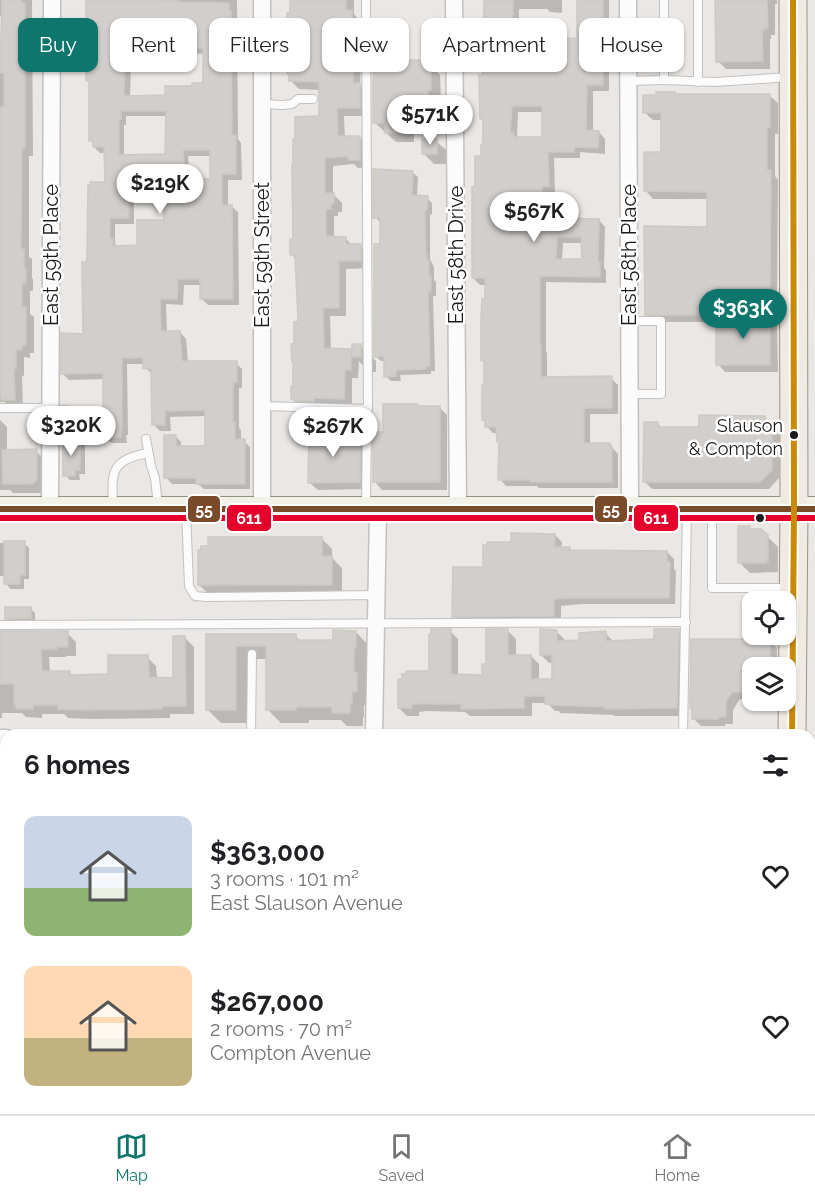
<!DOCTYPE html>
<meta charset="utf-8">
<style>
body{margin:0;font-family:Raleway,sans-serif;background:#f6f6f6;color:#202124;height:100vh;display:flex;flex-direction:column;font-size:22px;white-space:nowrap}
*{box-sizing:border-box;margin:0}
p{font-size:20px;color:#757577}
.icon{flex:none;width:33px;height:33px;fill:none;stroke:currentColor;stroke-width:2;stroke-linecap:round;stroke-linejoin:round}
.map{position:relative;flex:1;overflow:hidden}
.drawer{position:absolute;left:0px;top:729px;width:816px;height:386px;display:flex;flex-direction:column;background:#fff;border-radius:18px 18px 0 0;box-shadow:0 2px 4px #0004}
.drawer>*{flex:none}
.banner{position:absolute;left:18px;top:18px;width:780px;height:54px;display:flex;gap:12px}
.buttons{position:absolute;left:742px;top:591px;display:grid;gap:12px}
.buttons a{display:grid;place-items:center;width:54px;height:54px;border-radius:12px;background:#fff;box-shadow:0 2px 4px #0004;font-size:30px}
.price{position:absolute;translate:-50% -51px;padding:0 14px;border-radius:21px;background:#fff;color:#222;font-size:20px;line-height:39px;filter:drop-shadow(0 2px 3px #0008)}
.price::after{content:'';position:absolute;left:50%;top:36px;width:18px;height:14px;margin-left:-9px;background:inherit;clip-path:polygon(0 0,100% 0,50% 100%)}
.price.current{background:#0f766e;color:#fff}
ul{padding:0;list-style:none}
li{display:flex;align-items:center;gap:18px;height:150px;padding:0 24px}
li span{display:grid;place-items:center;flex:none;width:168px;height:120px;border-radius:12px;color:#555}
li>.icon{margin-inline-start:auto}
span .icon{width:72px;height:72px;fill:#fffc;stroke-width:1}
li b{font-size:26px}
h2{display:flex;justify-content:space-between;align-items:center;height:72px;padding:0 24px;font-size:26px}
.chip{padding:0 21px;border-radius:12px;background:#fff;box-shadow:0 2px 4px #0004;font-size:21px;line-height:54px}
.chip.current{background:#0f766e;color:#fff}
.tab-bar{display:flex;justify-content:space-around;align-items:center;height:84px;border-top:2px solid #e0e0e0;background:#fff;font-size:16px;color:#757577}
.tab-bar a{display:grid;justify-items:center;gap:3px}
.tab-bar .current{color:#0f766e}
.map>svg:first-child{display:block}
.shadow{fill:#0003;fill-rule:evenodd}
.building{fill:#d1cecb;stroke:#cdc9c5;stroke-width:1.5;fill-rule:evenodd}
.lines{fill:none;stroke-linecap:round;stroke-linejoin:round}
.service-casing{stroke:#c2c1c0;stroke-width:10}
.minor-casing{stroke:#c2c1c0;stroke-width:19}
.tertiary-casing{stroke:#c2c1c0;stroke-width:23}
.secondary-casing{stroke:#91927d;stroke-width:26}
.primary-casing{stroke:#9f9482;stroke-width:29}
.service{stroke:#fcfbfb;stroke-width:8}
.minor{stroke:#fcfbfb;stroke-width:16}
.tertiary{stroke:#fcfbfb;stroke-width:21}
.secondary{stroke:#f2f1e8;stroke-width:24}
.primary{stroke:#efeae3;stroke-width:27}
.bus-1-casing{stroke:#fff;stroke-width:10}
.bus-2-casing{stroke:#fff;stroke-width:10}
.bus-3-casing{stroke:#fff;stroke-width:10}
.bus-1{stroke:#7a4b2a;stroke-width:6}
.bus-2{stroke:#e4002b;stroke-width:6}
.bus-3{stroke:#cb8a05;stroke-width:6}
.bus-dot{fill:#1b1b1b;stroke:#fff;stroke-width:2}
.labels{text-anchor:middle;dominant-baseline:central;stroke-width:5;stroke-linejoin:round;paint-order:stroke}
.bus-label{font-size:18px;fill:#1b1b1b;stroke:#fff;text-anchor:end}
.street-label{font-size:20px;fill:#1b1b1b;stroke:#fff}
.line-badge{stroke:#fff;stroke-width:2}
.badge-label{font-size:16px;text-anchor:middle;font-weight:bold;fill:#fff}
</style>
<div class="map">
<svg width="815" height="1114" viewBox="0 0 815 1114">
<rect width="100%" height="100%" fill="#eae7e4"/>
<g class="shadow">
<polygon points="0,0 32,0 33,156 29,156 29,257 32,259 32,278 33,279 33,291 30,291 30,314 34,317 34,353 30,353 30,358 24,357 24,376 22,376 23,408 11,408 5,402 0,402 0,52 2,52 3,16 0,16"/>
<path d="M88,0H237L238,139L241,143L242,180H228V206H231L238,212L239,305H208L202,299V285H184L183,305L166,304L167,332H180L186,339L188,362L236,363L242,369V388H239V428L241,430V441H244L250,447V489H204L198,484H172L166,477L175,436L181,442V448H207V416L170,417L171,431H160L154,425L153,374L145,368V364H127L128,435H126L127,443H111L105,437L104,379L69,380L63,374L84,335L87,264L106,183V153H100L94,147V144L91,141V84L87,80ZM126,32H143V46L150,52H168V63L174,70H185V53L204,54V84L166,97H130L131,64H138L139,56L132,49H126ZM126,116H167V155L124,157V125H126ZM188,156H212V180H190ZM142,173H165V221L138,247H119L115,244V224H134V186H140V178H142Z"/>
<polygon points="291,0 354,0 354,14 359,20 360,36 367,44 367,55 361,55 360,85 368,93 368,116 344,116 345,138 360,138 368,146 368,167 358,168 354,164 333,166 333,194 342,203 342,212 338,212 338,216 334,216 334,238 345,238 352,245 360,245 368,254 368,268 346,269 346,316 330,316 331,350 350,350 353,353 361,346 376,361 376,372 369,372 359,361 358,378 352,378 352,406 300,406 292,398 295,388 295,346 299,323 297,260 292,255 321,118 320,90 299,89 290,80"/>
<path d="M485,0H562V13L550,12L547,9H519V38L527,37L530,40H579L578,0H609V91H593V132H599L605,139V154L580,152V158H554L555,192L548,193V220H599L605,227L604,268L606,270V283L546,282V352L547,353V378H611L618,385V414H590V444H609L618,454V488H539L537,486H506L500,479V443L498,433H493L487,427V423L483,419L485,363L483,361L486,285H480L473,278L477,188L484,143V122L481,118L484,77ZM518,112H544V139L517,138ZM563,243H582L583,260H562Z"/>
<polygon points="716,0 777,0 777,4 775,4 775,35 771,35 771,39 770,39 770,69 726,69 718,61"/>
<polygon points="389,43 398,52 398,62 428,62 440,75 441,100 437,100 437,124 414,124 414,142 396,142 374,122 378,70"/>
<polygon points="676,95 770,96 778,103 778,134 775,134 775,176 778,180 777,294 723,294 723,317 770,317 777,325 778,372 725,372 718,364 718,322 654,322 646,314 708,228 708,199 653,199 646,191 663,154 663,120 653,120 645,113"/>
<polygon points="436,141 447,151 447,164 434,164 423,153"/>
<polygon points="412,172 418,177 417,197 427,198 432,203 432,215 430,214 430,259 434,267 434,280 436,282 436,296 433,296 435,371 431,371 431,374 400,375 401,381 391,381 386,376 385,361 381,361 376,356 382,245 380,222 375,217"/>
<polygon points="418,405 420,408 440,408 447,415 447,490 382,490 375,482 385,433"/>
<polygon points="69,408 74,413 74,428 67,428 62,423"/>
<polygon points="765,417 779,434 779,478 769,489 652,489 644,481 657,423 662,428 700,428"/>
<polygon points="0,420 7,427 7,451 36,451 45,460 45,488 41,493 13,493 10,490 0,490"/>
<polygon points="339,426 346,434 347,442 360,442 368,450 367,489 318,490 310,483 329,438"/>
<polygon points="80,440 85,445 85,474 79,474 80,480 70,480 65,475"/>
<polygon points="749,528 752,530 761,530 778,547 778,572 750,573 740,563"/>
<polygon points="555,535 562,542 561,549 569,549 572,552 667,552 674,559 674,569 676,571 675,604 582,604 561,606 561,623 461,623 454,616 485,569 512,544"/>
<polygon points="322,539 332,549 332,558 342,568 342,595 210,595 199,585"/>
<polygon points="0,543 24,543 29,548 29,579 24,579 24,589 11,589 6,584 6,576 0,576"/>
<polygon points="30,608 35,613 35,623 12,623 7,618"/>
<polygon points="450,631 458,639 458,676 484,676 487,665 508,631 516,639 516,656 531,656 539,664 539,681 554,681 554,663 549,663 541,655 556,631 565,640 565,642 581,642 605,633 613,641 655,640 678,631 686,639 685,716 615,716 613,715 560,713 559,711 555,711 547,703 532,703 532,716 470,716 465,712 427,711 419,712 419,716 407,716 399,708 430,672"/>
<polygon points="356,632 369,646 369,661 366,661 367,685 370,705 364,705 364,717 363,717 363,726 347,726 341,720 309,720 309,723 281,723 267,709 267,659 249,659 249,723 221,723 208,710 208,636 295,636 301,641 334,641"/>
<polygon points="0,633 67,633 76,642 76,656 66,656 66,657 49,657 50,673 70,673 74,677 109,676 147,657 156,666 157,679 175,680 185,638 194,647 194,714 170,714 170,718 94,719 68,718 64,714 42,714 42,718 26,717 22,713 2,713 2,718 0,718"/>
<polygon points="769,640 777,648 777,668 753,668 753,699 740,699 733,710 733,724 725,724 725,726 701,726 693,718 693,709"/>
<polygon points="0,776 5,781 6,833 0,833"/>
<polygon points="0,902 6,903 6,940 0,940"/>
<polygon points="0,1012 6,1012 6,1098 1,1101 6,1100 6,1108 109,1109 114,1114 0,1114"/>
<rect x="132" y="1108" width="20" height="6"/>
<polygon points="189,1108 211,1108 213,1111 213,1114 189,1114"/>
<rect x="228" y="1108" width="50" height="6"/>
<polygon points="292,1108 476,1108 482,1114 292,1114"/>
</g>
<g class="building">
<polygon points="2,0 21,0 21,3 25,3 25,148 22,148 21,242 21,249 24,249 24,269 26,269 26,283 22,283 22,307 26,307 26,345 22,345 22,350 16,350 16,369 14,368 15,400 1,400 1,394 0,394 0,107 4,107 4,73 0,73"/>
<path d="M86,0H156L179,1V2L229,3V11H231L232,135H236V174H222V205H232L233,299H200V281H199V279H178L177,299H160L161,331H180L182,361H237V382H233V422H235V439H245V484H196V478H164V435H176V446H205V410L165,411V425H152L151,368L143,369V358H122V430H121V437H103V373L61,374V333L83,334L82,262H86L87,258L88,185H90V182H105L104,147H93V141H89V81H86ZM120,27H142V46L166,47V64H179V48H203V83H192V86H165V95L124,96L125,58H133V48L120,47ZM121,111H166L165,154L119,155V119H121ZM183,150H210V179H185ZM164,167V220H137V245L113,246V239H110V218H129L128,180H135V173H137V168Z"/>
<polygon points="290,0 346,0 346,10 352,10 352,34 360,34 360,48 353,48 353,83 360,83 360,108 337,108 338,136 360,136 360,160 348,160 348,156 325,158 325,193 334,193 334,204 331,204 331,209 326,209 326,236 346,237 346,244 361,244 361,261 339,261 339,308 323,308 324,348 351,349 351,370 345,370 344,399 314,398 314,401 294,401 294,399 291,399 291,386 293,386 293,362 292,362 291,344 294,344 294,322 298,322 298,318 295,255 290,255 290,239 293,239 292,164 293,164 293,139 295,139 295,117 319,116 319,82 289,81 289,74 287,74 287,13 290,13"/>
<path d="M484,0H513V36H528V39L577,38V0H603V85H587L586,130L599,131L598,148L574,147V152H548L549,186L542,187V218L599,219L598,262H600V277L540,276V345H541V377L612,376V408H584V443H610V446H612V482H531V480H498L499,442H497L496,427H485V420H482V385H484V361H481V318L482,299H485V278H472V187H475V156H481V145L483,143V119H480L479,75H482L483,47L478,42L483,40ZM512,106H542V137H514V133H510ZM557,237H581L582,259H556Z"/>
<polygon points="715,0 767,0 768,28 764,28 764,31 762,31 763,61 716,62"/>
<polygon points="376,41 389,41 389,60 428,60 428,64 431,64 431,90 428,90 428,115 405,114 405,133 385,133 385,123 373,123 373,83 374,69 377,69"/>
<polygon points="656,92 675,92 675,94 770,94 770,127 767,127 767,170 771,170 770,287 716,287 716,315 645,315 644,226 707,227 707,192 644,191 644,152 661,152 661,113 643,113 643,95 656,95"/>
<rect x="422" y="139" width="15" height="15"/>
<polygon points="373,169 413,171 412,195 428,196 427,210 425,210 426,254 427,254 427,260 429,260 429,276 431,276 431,291 428,291 430,366 426,366 426,369 396,370 396,376 384,377 384,356 374,357 374,244 380,244 380,218 373,218"/>
<rect x="716" y="315" width="54" height="50"/>
<rect x="352" y="344" width="9" height="13"/>
<polygon points="383,404 418,404 418,406 440,406 440,482 373,482 373,432 383,432"/>
<polygon points="61,406 69,406 70,424 61,424"/>
<polygon points="699,415 765,416 765,425 772,425 772,470 760,482 643,482 644,422 658,422 658,427 699,427"/>
<polygon points="339,424 341,441 360,441 360,482 308,483 309,436 327,436 326,426"/>
<polygon points="63,439 80,439 80,470 75,470 75,476 63,476"/>
<polygon points="37,449 37,479 32,484 3,484 2,450"/>
<polygon points="738,526 750,526 750,529 761,529 768,535 768,562 765,562 765,563 738,563"/>
<polygon points="511,533 555,534 555,547 570,547 570,550 667,551 667,561 670,563 669,598 574,598 554,599 554,616 452,617 453,567 483,567 483,545 487,545 487,542 511,542"/>
<polygon points="208,537 322,537 322,556 332,556 332,585 198,585 198,550 201,550 201,546 208,546"/>
<polygon points="4,541 25,541 25,575 20,575 20,584 4,584"/>
<polygon points="5,607 31,607 31,618 5,619"/>
<polygon points="431,629 451,629 451,674 482,675 482,664 486,664 486,629 508,629 508,655 531,655 531,679 552,679 552,655 540,655 540,629 557,630 557,641 579,640 579,633 606,631 606,641 654,639 654,629 679,629 677,708 605,709 605,707 551,705 551,704 545,704 545,696 524,696 524,708 461,709 461,704 412,704 412,708 398,708 398,679 402,679 402,674 406,674 406,671 429,671 429,634 431,634"/>
<polygon points="333,630 356,631 356,648 354,648 354,672 357,673 357,691 356,692 352,692 352,704 350,704 350,713 332,713 332,707 296,707 296,710 266,710 266,646 236,646 236,710 206,710 206,634 296,634 296,640 333,640"/>
<polygon points="0,631 68,631 68,647 57,647 57,649 41,649 42,671 70,671 70,675 108,674 108,655 148,655 149,677 173,678 173,636 185,636 186,706 162,706 162,709 85,710 58,709 58,705 33,705 33,709 16,709 16,705 14,705 14,684 0,684"/>
<polygon points="691,639 770,639 770,668 753,668 753,684 745,692 732,692 726,702 726,717 718,717 718,719 692,719 692,708 690,708"/>
</g>
<g class="lines">
<defs>
<g id="service">
<polyline points="698,0 698,82"/>
<polyline points="664,80 715,82 790,77"/>
<polyline points="628,81 664,80 664,0"/>
<polyline points="262,104 283,105 292,104 298,99 313,99"/>
<polyline points="629,321 661,321 661,394 629,394"/>
<polyline points="262,406 368,409 366,0"/>
<polyline points="0,408 50,408"/>
<polyline points="146,439 151,466 155,478 158,506"/>
<polyline points="366,506 367,419"/>
<path d="M113,508C112,473 109,460 148,453"/>
<polyline points="186,510 189,586 195,596 206,597 376,595"/>
<polyline points="712,510 712,588 790,588"/>
<polyline points="0,625 686,622"/>
<polyline points="251,735 252,654"/>
<polyline points="683,735 687,510"/>
<polyline points="0,854 6,854"/>
<polyline points="0,1093 6,1093"/>
<polyline points="528,1114 666,1113 674,1108"/>
</g>
<g id="minor">
<polyline points="262,0 262,509"/>
<polyline points="454,0 458,509"/>
<polyline points="628,0 630,509"/>
<polyline points="50,509 52,0"/>
<polyline points="374,735 378,509"/>
<polyline points="0,738 6,738"/>
</g>
<polyline id="tertiary" points="0,976 6,976"/>
<polyline id="secondary" points="0,509 815,509"/>
<g id="primary">
<polyline points="792,735 794,509 793,0"/>
<polyline points="785,1114 785,1108"/>
</g>
</defs>
<use href="#service" class="service-casing"/>
<use href="#minor" class="minor-casing"/>
<use href="#tertiary" class="tertiary-casing"/>
<use href="#secondary" class="secondary-casing"/>
<use href="#primary" class="primary-casing"/>
<use href="#service" class="service"/>
<use href="#minor" class="minor"/>
<use href="#tertiary" class="tertiary"/>
<use href="#secondary" class="secondary"/>
<use href="#primary" class="primary"/>
<defs>
<polyline id="bus-1" points="0,509 815,509"/>
<polyline id="bus-2" points="0,518 815,518"/>
<polyline id="bus-3" points="792,735 794,509 793,0"/>
</defs>
<use href="#bus-1" class="bus-1-casing"/>
<use href="#bus-2" class="bus-2-casing"/>
<use href="#bus-3" class="bus-3-casing"/>
<use href="#bus-1" class="bus-1"/>
<use href="#bus-2" class="bus-2"/>
<use href="#bus-3" class="bus-3"/>
</g>
<g class="bus-dot">
<circle cx="794" cy="435" r="5"/>
<circle cx="760" cy="518" r="5"/>
</g>
<g class="labels">
<g class="bus-label">
<text x="783" y="425">Slauson<tspan x="783" dy="23">&amp; Compton</tspan></text>
</g>
<g class="street-label">
<text transform="translate(51 255) rotate(-90)">East 59th Place</text>
<text transform="translate(262 255) rotate(-90)">East 59th Street</text>
<text transform="translate(456 255) rotate(-90)">East 58th Drive</text>
<text transform="translate(629 255) rotate(-90)">East 58th Place</text>
</g>
</g>
<g class="line-badge">
<rect x="187" y="495" width="34" height="28" rx="6" fill="#7a4b2a"/>
<rect x="594" y="495" width="34" height="28" rx="6" fill="#7a4b2a"/>
<rect x="226" y="504" width="46" height="28" rx="6" fill="#e4002b"/>
<rect x="633" y="504" width="46" height="28" rx="6" fill="#e4002b"/>
</g>
<g class="badge-label">
<text x="204" y="515">55</text>
<text x="611" y="515">55</text>
<text x="249" y="524">611</text>
<text x="656" y="524">611</text>
</g>
</svg>
<div class="buttons">
<a><svg class="icon" aria-label="locate" viewBox="0 0 24 24"><circle cx="12" cy="12" r="6"/><path d="M12 2v4M12 18v4M2 12h4M18 12h4"/></svg></a>
<a><svg class="icon" aria-label="layers" viewBox="0 0 24 24"><path d="M12 4l9 5-9 5-9-5zM3 14l9 5 9-5"/></svg></a>
</div>
<b class="price" style="left:430px;top:146px">$571K</b>
<b class="price" style="left:160px;top:215px">$219K</b>
<b class="price" style="left:534px;top:243px">$567K</b>
<b class="price current" style="left:743px;top:340px">$363K</b>
<b class="price" style="left:71px;top:457px">$320K</b>
<b class="price" style="left:333px;top:458px">$267K</b>
<div class="banner">
<a class="chip current">Buy</a>
<a class="chip">Rent</a>
<a class="chip">Filters</a>
<a class="chip">New</a>
<a class="chip">Apartment</a>
<a class="chip">House</a>
</div>
<section class="drawer">
<h2>6 homes<svg class="icon" aria-label="filters" viewBox="0 0 24 24"><path d="M4 7h16M4 17h16"/><circle cx="9" cy="7" r="2"/><circle cx="15" cy="17" r="2"/></svg></h2>
<ul>
<li><span style="background:linear-gradient(#c9d6e8 60%,#8fb573 0)"><svg class="icon" aria-label="home" viewBox="0 0 24 24"><path d="M3 11l9-7 9 7M6 9v11h12V9"/></svg></span><div><b>$363,000</b><p>3 rooms · 101 m²</p><p>East Slauson Avenue</p></div><svg class="icon" aria-label="heart" viewBox="0 0 24 24"><path d="M12 20l-8-8c-3-5 5-10 8-4 3-6 11-1 8 4z"/></svg></li>
<li><span style="background:linear-gradient(#ffd9b3 60%,#c2b280 0)"><svg class="icon" aria-label="home" viewBox="0 0 24 24"><path d="M3 11l9-7 9 7M6 9v11h12V9"/></svg></span><div><b>$267,000</b><p>2 rooms · 70 m²</p><p>Compton Avenue</p></div><svg class="icon" aria-label="heart" viewBox="0 0 24 24"><path d="M12 20l-8-8c-3-5 5-10 8-4 3-6 11-1 8 4z"/></svg></li>
</ul>
</section>
</div>
<nav class="tab-bar">
<a class="current"><svg class="icon" aria-label="map" viewBox="0 0 24 24"><path d="M3 6l6-2 6 2 6-2v14l-6 2-6-2-6 2zM9 4v14M15 6v14"/></svg>Map</a>
<a><svg class="icon" aria-label="saved" viewBox="0 0 24 24"><path d="M7 4h10v16l-5-4-5 4z"/></svg>Saved</a>
<a><svg class="icon" aria-label="home" viewBox="0 0 24 24"><path d="M3 11l9-7 9 7M6 9v11h12V9"/></svg>Home</a>
</nav>
